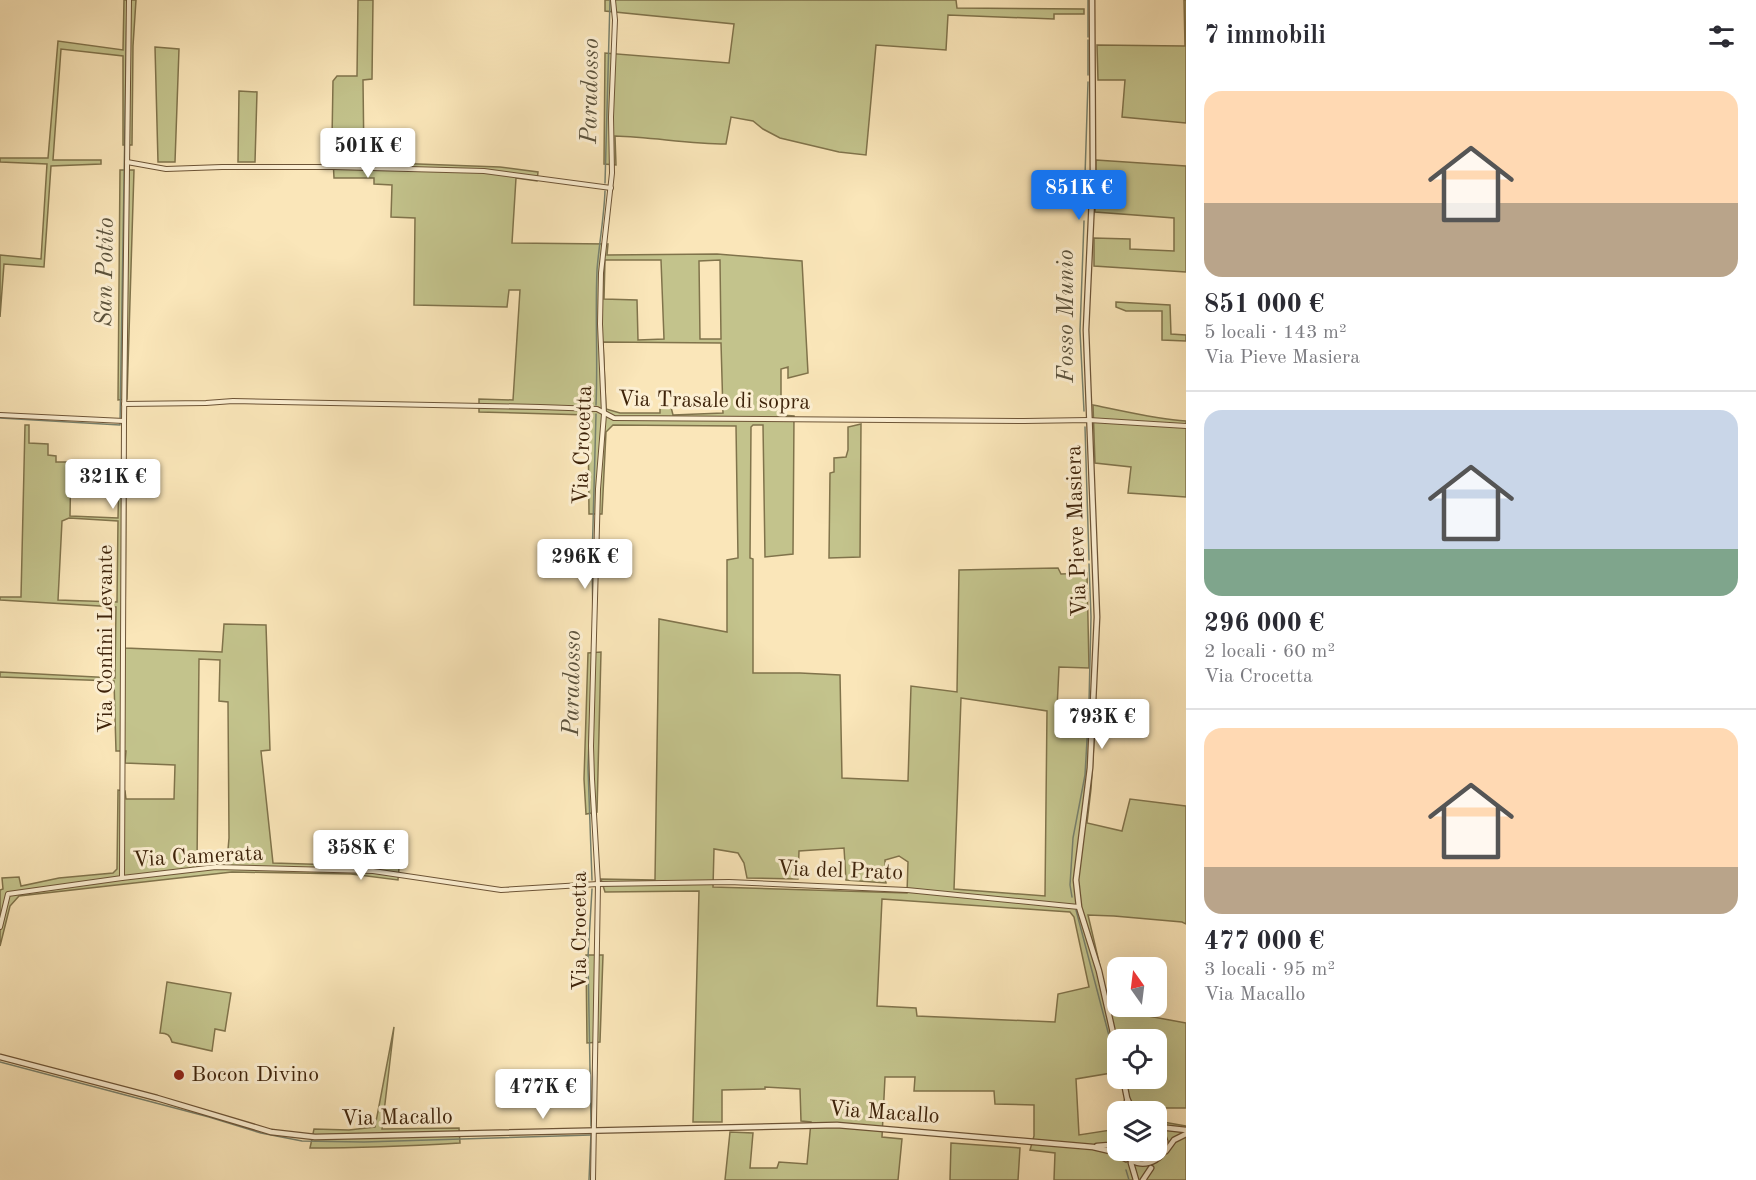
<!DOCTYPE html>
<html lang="it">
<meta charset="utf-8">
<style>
body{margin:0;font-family:"Old Standard TT",serif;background:#f7f7f7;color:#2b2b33;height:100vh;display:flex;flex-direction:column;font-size:22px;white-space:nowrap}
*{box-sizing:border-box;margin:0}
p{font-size:20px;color:#7c7c81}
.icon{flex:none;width:33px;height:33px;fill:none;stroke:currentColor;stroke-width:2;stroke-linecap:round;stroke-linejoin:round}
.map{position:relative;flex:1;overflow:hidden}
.panel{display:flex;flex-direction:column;background:#fff;width:570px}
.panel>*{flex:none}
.needle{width:39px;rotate:346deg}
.tools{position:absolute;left:1107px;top:957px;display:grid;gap:12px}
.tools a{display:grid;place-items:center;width:60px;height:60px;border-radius:12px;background:#fff;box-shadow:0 6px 24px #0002;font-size:30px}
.price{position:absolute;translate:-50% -51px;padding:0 14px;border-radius:6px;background:#fff;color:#222;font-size:20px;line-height:39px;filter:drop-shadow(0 2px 3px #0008)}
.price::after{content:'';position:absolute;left:50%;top:36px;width:18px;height:14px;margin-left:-9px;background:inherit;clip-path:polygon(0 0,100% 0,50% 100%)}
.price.selected{background:#1a73e8;color:#fff}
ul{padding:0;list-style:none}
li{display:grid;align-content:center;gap:12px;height:318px;padding:0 18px}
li+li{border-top:2px solid #e1e1e2}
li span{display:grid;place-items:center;height:186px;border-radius:18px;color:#555}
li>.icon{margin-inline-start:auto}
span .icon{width:108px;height:108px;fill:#fffc;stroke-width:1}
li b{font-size:26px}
h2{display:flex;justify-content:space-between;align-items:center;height:72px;padding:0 18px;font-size:26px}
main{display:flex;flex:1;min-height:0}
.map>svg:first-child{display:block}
.green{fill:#c3c38c;stroke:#80734b;stroke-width:1.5;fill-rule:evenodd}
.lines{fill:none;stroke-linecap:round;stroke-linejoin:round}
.stream{stroke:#78816d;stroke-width:1.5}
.minor-casing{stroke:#6d5436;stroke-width:6}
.tertiary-casing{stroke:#6d5436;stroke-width:7}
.minor{stroke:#fcefd2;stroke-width:4}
.tertiary{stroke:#fcefd2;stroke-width:4.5}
.poi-dot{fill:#8f2418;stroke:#fcefd2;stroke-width:2}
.labels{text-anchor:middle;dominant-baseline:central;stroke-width:6;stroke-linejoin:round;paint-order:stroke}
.street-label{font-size:22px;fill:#3e230a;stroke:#fcefd2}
.poi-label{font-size:22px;fill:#3e230a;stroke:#fcefd2;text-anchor:start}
.water-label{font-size:24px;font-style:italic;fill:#5b523c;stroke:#fcefd2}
</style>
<main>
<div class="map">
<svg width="1186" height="1180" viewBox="0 0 1186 1180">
<rect width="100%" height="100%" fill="#fae6b9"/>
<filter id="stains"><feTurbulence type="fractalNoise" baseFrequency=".00333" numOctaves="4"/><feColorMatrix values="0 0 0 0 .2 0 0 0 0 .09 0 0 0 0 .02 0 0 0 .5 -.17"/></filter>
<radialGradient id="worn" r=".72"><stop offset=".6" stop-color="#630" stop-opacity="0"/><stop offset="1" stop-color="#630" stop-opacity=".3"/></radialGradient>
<g class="green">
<polygon points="124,0 136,0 133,46 132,145 123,145 123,56 61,49 53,160 101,160 101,164 51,166 44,267 4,264 0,317 0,255 41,259 47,164 0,162 0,158 48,158 58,41 123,50"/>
<path d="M358,0H373L372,79L363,80L364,162L500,167L538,172L537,181L516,178L512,243L608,244L607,255L717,254L802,261L808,373L788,378V367L781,369V415L794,416L793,554L765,557L763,425H753L751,427L750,558L753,559V673H800L840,675L842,778L908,781L911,686L957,692L959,570L1058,568L1061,574L1087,573L1089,668L1059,667L1057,709L1096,711L1091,789L1087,823L1122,831L1130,799L1186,806V924L1182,922L1114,916L1088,915L1110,1009L1186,1023V1108H1133L1120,1079L1156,1078V1040H1118L1117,1072L1076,1079L1079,1135L1117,1129L1118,1150H1156L1157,1121L1186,1126V1180H1054L1055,1153L1030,1150L1034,1136V1105L995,1104L994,1091H914L915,1077H885L882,1137L902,1139L898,1180H725L730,1132L753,1133L750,1168H777L779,1162L807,1164L811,1122L801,1121L800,1089L765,1087V1089L722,1090V1122H693L699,891L605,892L601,879L655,880L659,619L727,632V560L738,558L736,426L613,425L606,432L602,514H589L588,415L479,412V399L513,400L520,290H509L507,307L414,305L415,218L391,217L392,185L374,184V178H334L332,139L333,81L337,76H357ZM605,260H661L664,339L638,340L637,300L604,299ZM720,260L721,339H700L699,261ZM603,342L721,343L723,413L673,415L671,407H660V413H620L606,409ZM961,698L1047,711L1045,896L954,889ZM844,848L846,880L886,883L885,860L899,856L908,862L907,893L713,887L714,849L738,853L744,863L747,878L798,879L799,851ZM882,899L1070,912L1074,917L1089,987L1058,994L1055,1022L917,1016L916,1008L877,1006Z"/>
<path d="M605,0H956L957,8L1084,9V14H1054V19L948,15L946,50L876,45L866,155L839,152L780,138L763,129L753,121L731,117L726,144C689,144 652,137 615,136L616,165L604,164L605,53L729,63L734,24L605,11Z"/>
<polygon points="1184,0 1186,0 1186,123 1122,117 1125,80 1098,80 1097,45 1185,46"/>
<polygon points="155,47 179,49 175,162 158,162"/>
<polygon points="239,91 257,92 255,162 238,162"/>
<polygon points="1096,160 1186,166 1186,272 1094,266 1094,238 1130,239 1130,249 1174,251 1174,218 1095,212"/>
<polygon points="120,170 134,170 127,399 118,400"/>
<polygon points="1116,302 1170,305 1171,334 1186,335 1186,341 1162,340 1162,311 1126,311 1116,307"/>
<path d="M1093,405C1124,411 1155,419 1186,421V497L1128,493L1131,467L1095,463Z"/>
<polygon points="861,424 860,557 829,558 830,473 834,472 834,458 846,457 848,450 848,427"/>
<path d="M25,425H29V443L48,444V455L56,456V462H71L70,516L118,518L119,472H126L125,648L222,652L224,624L266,625L270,750L261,751L273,863L371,866L399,868L398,880L351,874L232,872L19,896L10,906L0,946V890L3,889L2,878L19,877L21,886L59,878L113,873L117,869L118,790L125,791L126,799H174L175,765L125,763L126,751H116L114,681L0,677V672L115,678L116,607L0,600V597H21ZM69,518L118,521L117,602L58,600L62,521ZM199,659L220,660L219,701L228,702L229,838L227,861L197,865Z"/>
<polygon points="601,652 597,812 586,814 584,779 588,653"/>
<polygon points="586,955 603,955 600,1042 587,1043"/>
<path d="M167,982L231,993L225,1031L215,1029L212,1051L172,1042C170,1035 167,1033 160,1033Z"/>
<path d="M394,1027L382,1129L459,1128L460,1143C410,1146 360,1148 310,1148L314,1129L349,1130L375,1127Z"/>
<polygon points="951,1143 1020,1148 1018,1180 950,1180"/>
</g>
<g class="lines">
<g class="stream">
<polyline points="1088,0 1088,37"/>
<polyline points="1088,75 1088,40"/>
<polyline points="605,183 610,0"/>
<polyline points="1084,207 1088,82"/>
<polyline points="1084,221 1080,331 1084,411"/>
<path d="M596,405C598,360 595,315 597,270C599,244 604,218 605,191"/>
<polyline points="0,418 120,425 127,0"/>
<polyline points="1085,427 1089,560"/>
<polyline points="593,622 592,562 596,414"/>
<polyline points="1089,702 1091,617 1089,564"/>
<polyline points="590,716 588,768 592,880"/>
<polyline points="1072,897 1070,885 1073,838 1085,775 1089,705"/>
<polyline points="1076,910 1118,1070"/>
<polyline points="0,1062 209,1117 261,1133 302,1141 364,1142 591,1135"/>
<polyline points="591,1126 588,957 592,889"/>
<polyline points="1126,1170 1129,1180"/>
<polyline points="589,1180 591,1134"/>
</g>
<defs>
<g id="minor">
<polyline points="127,162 166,169 222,167 333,167 484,171 611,188"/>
<polyline points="124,404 206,403 233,401 540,407 597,409 614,418 1024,421 1089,420 1186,426"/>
<polyline points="0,415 124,421"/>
<polyline points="122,878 216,867 373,871 501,890 598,884 729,882 907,890 1079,907"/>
<polyline points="0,927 8,894 122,878 124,421 129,0"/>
<polyline points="593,1180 598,884 592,779 591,746 598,489 604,414 600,324 601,273 612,173 611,117 615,20 613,0"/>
</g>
<g id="tertiary">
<polyline points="1092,0 1093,176 1086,330 1097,617 1090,768 1076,880 1079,907 1099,971 1118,1055"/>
<polyline points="0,1057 157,1098 271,1132 315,1137 837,1125 1093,1147 1110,1151 1126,1159"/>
<polyline points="1123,1078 1127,1098 1133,1112"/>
<polyline points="1126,1112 1127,1101"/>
<polyline points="1159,1127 1186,1130"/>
<polyline points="1097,1146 1109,1145 1118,1141"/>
<path d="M1122,1150C1136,1180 1186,1154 1156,1127"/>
<polyline points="1166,1151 1174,1140 1186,1134"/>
<polyline points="1131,1163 1136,1180"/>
<polyline points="1143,1180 1151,1168"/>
</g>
</defs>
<use href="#minor" class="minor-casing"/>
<use href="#tertiary" class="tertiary-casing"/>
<use href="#minor" class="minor"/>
<use href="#tertiary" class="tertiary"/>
</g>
<circle class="poi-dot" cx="179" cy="1075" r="6"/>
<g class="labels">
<g class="street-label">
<text transform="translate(714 401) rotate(1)">Via Trasale di sopra</text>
<text transform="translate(583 445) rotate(-88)">Via Crocetta</text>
<text transform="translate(1077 531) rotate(-92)">Via Pieve Masiera</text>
<text transform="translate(106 639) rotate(-90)">Via Confini Levante</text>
<text transform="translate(198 857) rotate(-3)">Via Camerata</text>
<text transform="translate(840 871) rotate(2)">Via del Prato</text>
<text transform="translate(580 931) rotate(-90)">Via Crocetta</text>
<text transform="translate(884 1113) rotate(4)">Via Macallo</text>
<text transform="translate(397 1118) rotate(-1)">Via Macallo</text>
</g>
<g class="poi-label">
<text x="191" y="1075">Bocon Divino</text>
</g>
<g class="water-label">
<text transform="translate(591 91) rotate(-89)">Paradosso</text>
<text transform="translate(106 272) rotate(-89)">San Potito</text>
<text transform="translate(1067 316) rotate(-90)">Fosso Munio</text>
<text transform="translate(573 683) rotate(-89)">Paradosso</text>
</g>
</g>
<rect width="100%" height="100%" filter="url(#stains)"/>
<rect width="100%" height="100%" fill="url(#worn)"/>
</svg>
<div class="tools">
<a><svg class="needle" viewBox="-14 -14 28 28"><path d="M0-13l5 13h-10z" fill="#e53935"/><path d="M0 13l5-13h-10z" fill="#7c7c81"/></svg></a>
<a><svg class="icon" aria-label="locate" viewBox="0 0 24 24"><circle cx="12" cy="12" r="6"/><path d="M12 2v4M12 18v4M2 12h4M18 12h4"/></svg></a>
<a><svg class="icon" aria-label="layers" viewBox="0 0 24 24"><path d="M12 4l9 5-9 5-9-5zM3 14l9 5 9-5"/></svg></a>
</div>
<b class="price" style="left:368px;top:179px">501K €</b>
<b class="price selected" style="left:1079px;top:221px">851K €</b>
<b class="price" style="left:113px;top:510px">321K €</b>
<b class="price" style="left:585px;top:590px">296K €</b>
<b class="price" style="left:1102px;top:750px">793K €</b>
<b class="price" style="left:361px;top:881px">358K €</b>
<b class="price" style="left:543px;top:1120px">477K €</b>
</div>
<section class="panel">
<h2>7 immobili<svg class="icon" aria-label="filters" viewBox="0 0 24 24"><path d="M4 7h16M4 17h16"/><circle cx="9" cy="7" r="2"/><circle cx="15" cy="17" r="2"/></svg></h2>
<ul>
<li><span style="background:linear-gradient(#ffd9b3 60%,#b9a48a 0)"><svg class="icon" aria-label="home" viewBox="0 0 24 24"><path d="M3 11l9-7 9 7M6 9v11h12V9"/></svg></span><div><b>851 000 €</b><p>5 locali · 143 m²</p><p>Via Pieve Masiera</p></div></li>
<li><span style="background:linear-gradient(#c9d6e8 75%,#7fa58c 0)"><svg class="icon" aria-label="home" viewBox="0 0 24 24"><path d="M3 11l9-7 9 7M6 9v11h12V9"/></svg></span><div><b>296 000 €</b><p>2 locali · 60 m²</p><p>Via Crocetta</p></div></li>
<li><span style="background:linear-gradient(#ffd9b3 75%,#b9a48a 0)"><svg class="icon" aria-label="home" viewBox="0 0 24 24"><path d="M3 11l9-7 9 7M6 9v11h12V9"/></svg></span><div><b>477 000 €</b><p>3 locali · 95 m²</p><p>Via Macallo</p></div></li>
</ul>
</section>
</main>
